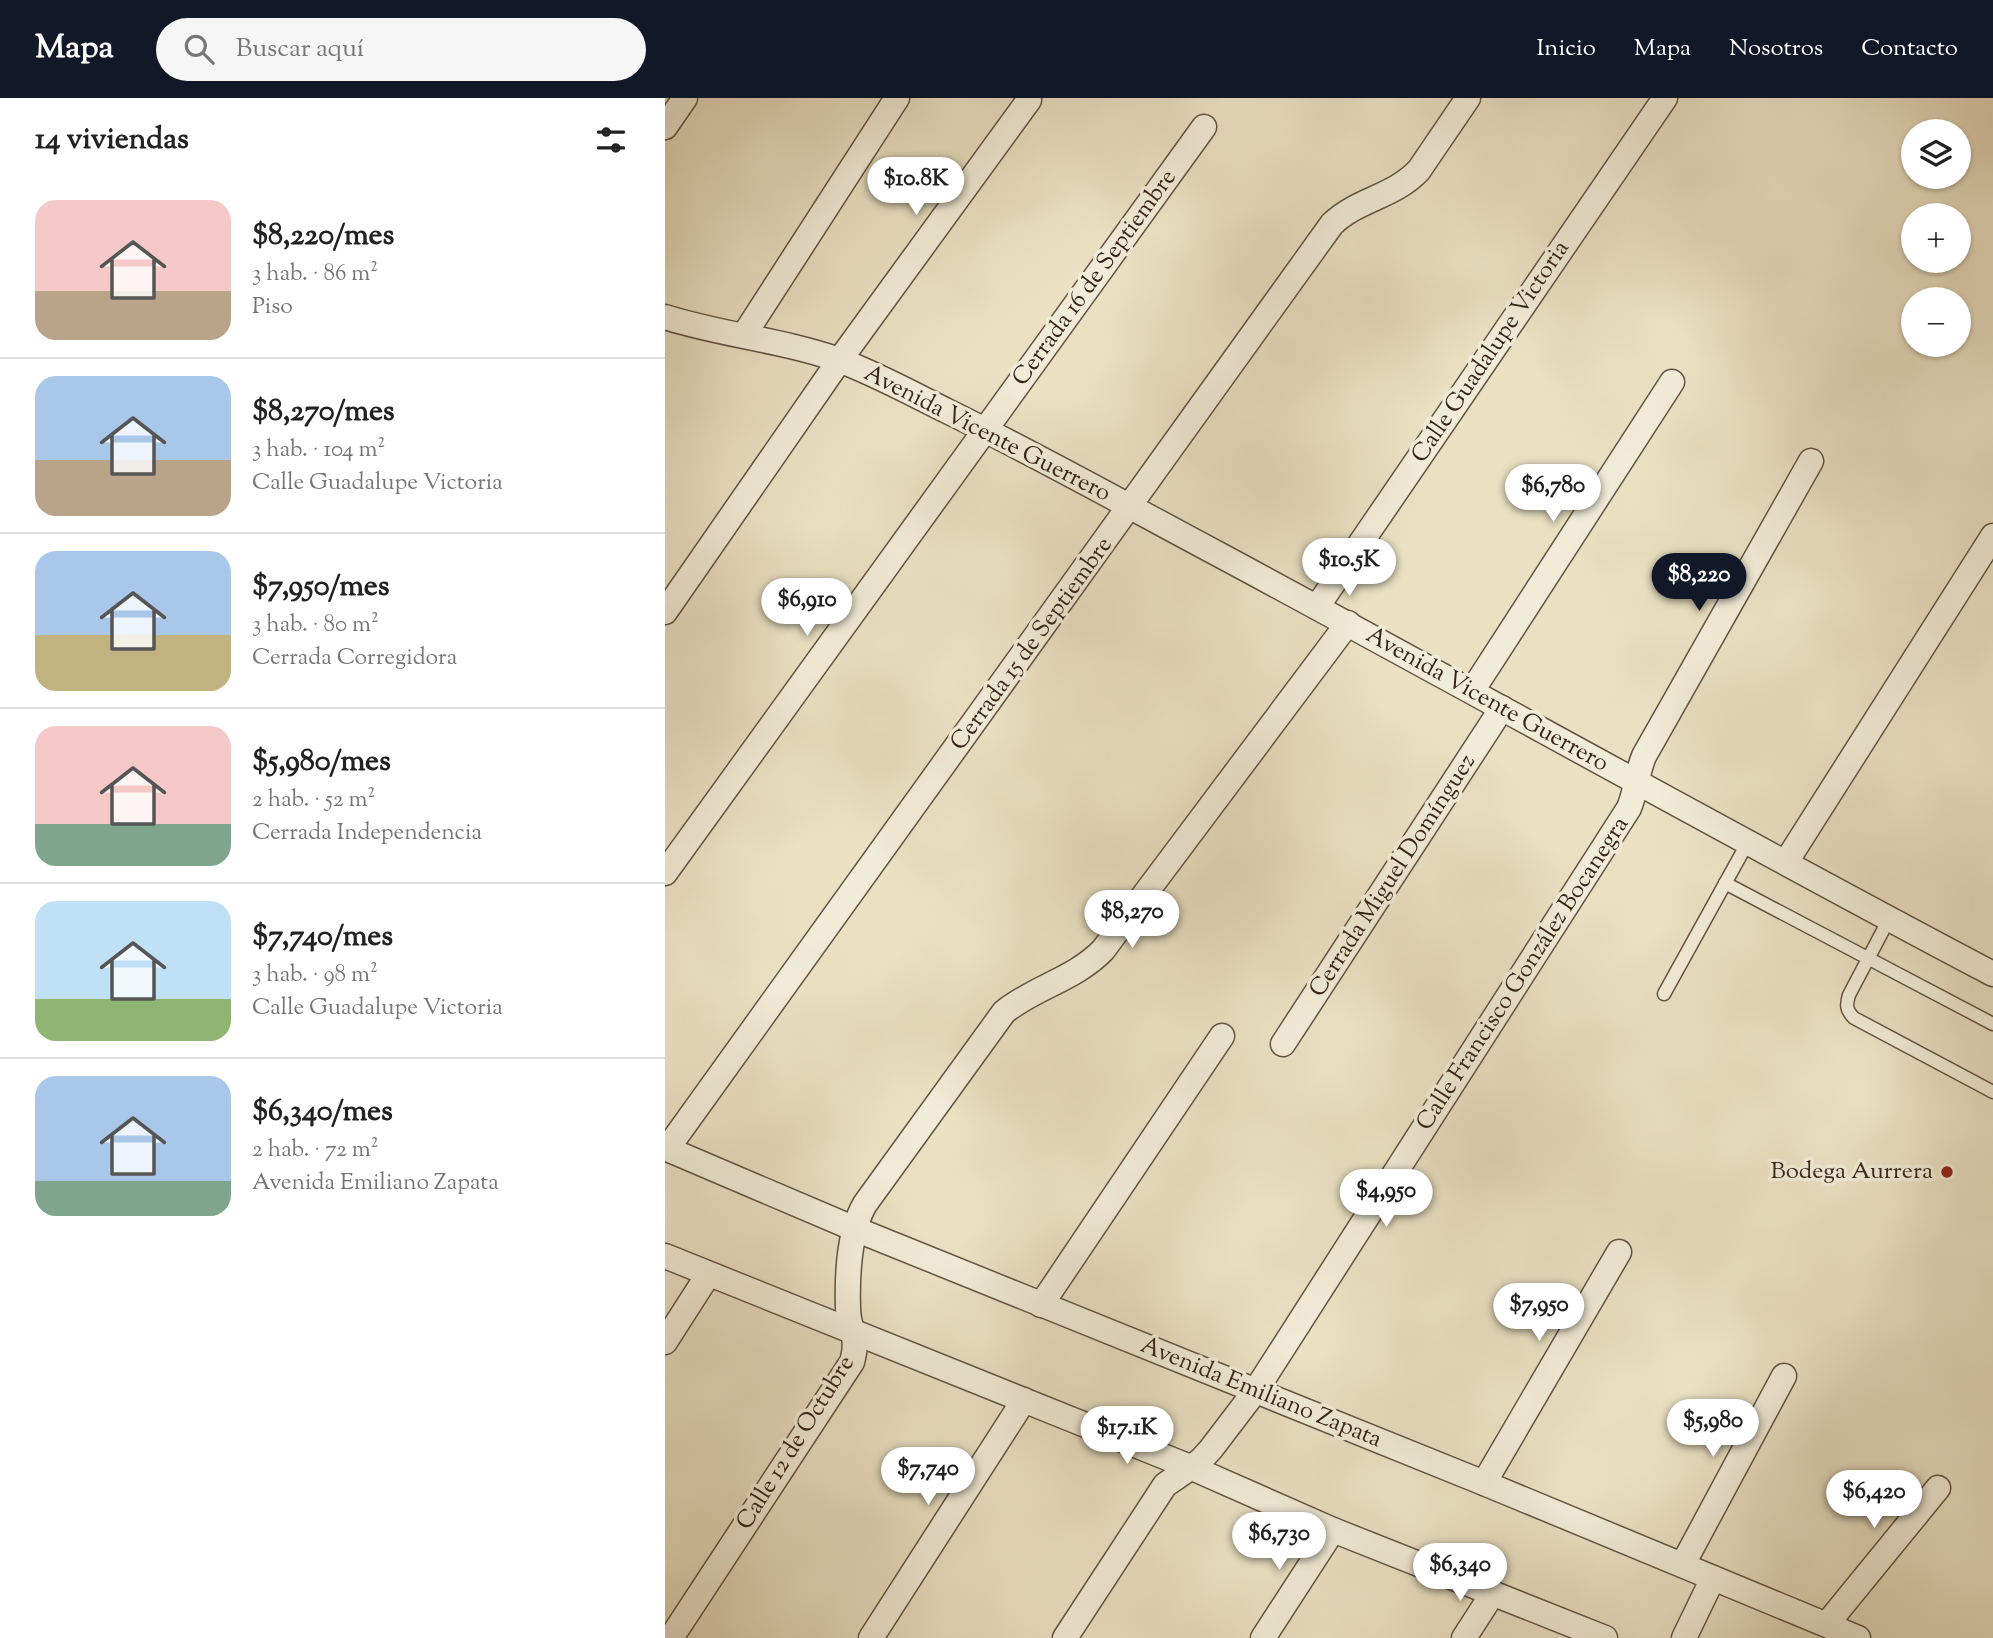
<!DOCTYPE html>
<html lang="es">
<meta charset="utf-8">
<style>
body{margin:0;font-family:"Sorts Mill Goudy",serif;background:#f6f6f6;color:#222;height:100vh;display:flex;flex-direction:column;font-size:26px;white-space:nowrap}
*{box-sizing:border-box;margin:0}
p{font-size:23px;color:#767676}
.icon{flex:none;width:38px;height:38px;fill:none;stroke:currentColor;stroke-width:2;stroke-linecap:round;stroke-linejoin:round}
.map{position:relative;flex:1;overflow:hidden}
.drawer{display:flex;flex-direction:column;background:#fff;width:665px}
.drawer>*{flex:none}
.buttons{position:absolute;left:1236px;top:21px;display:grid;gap:14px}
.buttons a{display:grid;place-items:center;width:70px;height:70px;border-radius:50%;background:#fff;box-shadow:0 2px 5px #0004;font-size:35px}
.price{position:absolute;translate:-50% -60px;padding:0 16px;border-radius:24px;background:#fff;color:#222;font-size:23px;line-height:46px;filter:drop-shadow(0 2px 4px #0008)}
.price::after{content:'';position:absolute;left:50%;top:42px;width:21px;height:16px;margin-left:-10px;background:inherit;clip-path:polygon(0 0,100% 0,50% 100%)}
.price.on{background:#111827;color:#fff}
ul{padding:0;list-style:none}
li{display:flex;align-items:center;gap:21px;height:175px;padding:0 35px}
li+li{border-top:2px solid #e0e0e0}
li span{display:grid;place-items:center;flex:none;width:196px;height:140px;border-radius:21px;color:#555}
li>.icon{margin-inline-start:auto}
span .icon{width:84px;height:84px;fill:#fffc;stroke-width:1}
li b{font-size:30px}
h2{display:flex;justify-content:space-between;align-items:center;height:84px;padding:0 35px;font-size:30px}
header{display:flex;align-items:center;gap:42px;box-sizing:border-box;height:98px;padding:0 35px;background:#111827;color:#fff}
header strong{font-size:33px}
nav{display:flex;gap:38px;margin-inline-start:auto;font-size:24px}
.search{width:490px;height:63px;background:#f6f6f6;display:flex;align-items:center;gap:18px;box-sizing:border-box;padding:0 24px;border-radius:38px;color:#767676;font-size:26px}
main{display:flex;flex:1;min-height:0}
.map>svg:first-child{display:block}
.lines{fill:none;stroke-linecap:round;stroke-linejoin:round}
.lane-casing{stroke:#625442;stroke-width:15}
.street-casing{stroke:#625442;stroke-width:27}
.lane{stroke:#f1ecd8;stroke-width:12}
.street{stroke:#f1ecd8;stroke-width:24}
.poi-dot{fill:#8f2418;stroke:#f1ecd8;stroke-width:2.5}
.labels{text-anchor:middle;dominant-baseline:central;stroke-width:7;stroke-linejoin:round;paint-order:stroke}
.street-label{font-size:24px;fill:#352517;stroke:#f1ecd8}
.poi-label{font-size:24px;fill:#352517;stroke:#f1ecd8;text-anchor:end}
</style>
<header>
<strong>Mapa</strong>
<div class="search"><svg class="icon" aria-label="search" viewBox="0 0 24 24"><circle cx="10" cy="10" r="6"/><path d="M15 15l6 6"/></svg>Buscar aquí</div>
<nav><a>Inicio</a><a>Mapa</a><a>Nosotros</a><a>Contacto</a></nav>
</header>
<main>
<section class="drawer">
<h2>14 viviendas<svg class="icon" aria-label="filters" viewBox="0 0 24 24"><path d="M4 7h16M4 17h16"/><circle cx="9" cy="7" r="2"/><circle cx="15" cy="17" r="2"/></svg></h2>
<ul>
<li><span style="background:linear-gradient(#f6c9c9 65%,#b9a48a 0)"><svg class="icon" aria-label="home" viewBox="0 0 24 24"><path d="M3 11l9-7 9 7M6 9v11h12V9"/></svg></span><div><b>$8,220/mes</b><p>3 hab. · 86 m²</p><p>Piso</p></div></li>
<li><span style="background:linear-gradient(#a9c7e8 60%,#b9a48a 0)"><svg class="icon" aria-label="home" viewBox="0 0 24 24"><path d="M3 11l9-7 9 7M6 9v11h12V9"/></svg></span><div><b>$8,270/mes</b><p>3 hab. · 104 m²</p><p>Calle Guadalupe Victoria</p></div></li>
<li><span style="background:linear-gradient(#a9c7e8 60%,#c2b280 0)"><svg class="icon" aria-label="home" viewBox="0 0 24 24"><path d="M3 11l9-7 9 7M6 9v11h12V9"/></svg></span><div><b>$7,950/mes</b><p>3 hab. · 80 m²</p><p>Cerrada Corregidora</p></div></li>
<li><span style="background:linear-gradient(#f6c9c9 70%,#7fa58c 0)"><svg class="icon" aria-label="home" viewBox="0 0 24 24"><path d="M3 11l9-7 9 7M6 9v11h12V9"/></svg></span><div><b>$5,980/mes</b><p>2 hab. · 52 m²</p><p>Cerrada Independencia</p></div></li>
<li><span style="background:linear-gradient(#bfe0f5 70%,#8fb573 0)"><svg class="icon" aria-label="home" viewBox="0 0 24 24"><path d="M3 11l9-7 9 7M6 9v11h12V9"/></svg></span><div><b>$7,740/mes</b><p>3 hab. · 98 m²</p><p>Calle Guadalupe Victoria</p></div></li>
<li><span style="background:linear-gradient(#a9c7e8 75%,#7fa58c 0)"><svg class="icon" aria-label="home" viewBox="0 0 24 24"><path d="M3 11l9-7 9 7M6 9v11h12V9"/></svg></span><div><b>$6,340/mes</b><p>2 hab. · 72 m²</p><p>Avenida Emiliano Zapata</p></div></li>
</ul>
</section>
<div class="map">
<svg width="1328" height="1540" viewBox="0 0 1328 1540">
<rect width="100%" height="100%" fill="#eae1c3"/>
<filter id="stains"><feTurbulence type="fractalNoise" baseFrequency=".00286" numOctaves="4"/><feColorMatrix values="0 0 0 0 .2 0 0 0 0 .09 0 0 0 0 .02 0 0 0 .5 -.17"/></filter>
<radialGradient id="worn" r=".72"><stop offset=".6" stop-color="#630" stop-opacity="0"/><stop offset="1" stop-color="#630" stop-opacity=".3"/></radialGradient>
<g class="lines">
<defs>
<g id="lane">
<polyline points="1060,785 1328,926"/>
<path d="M1224,821L1184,897C1181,907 1181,912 1189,920L1328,994"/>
<polyline points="999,896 1083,744"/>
</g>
<g id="street">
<polyline points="0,29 20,0"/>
<path d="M0,219C57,237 117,242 174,262C211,276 246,295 282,313C374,358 463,408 553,456C812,595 1068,739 1328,876"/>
<polyline points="79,237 232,0"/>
<polyline points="652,509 1000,0"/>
<polyline points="0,514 174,263 364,2"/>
<polyline points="807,593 1007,284"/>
<polyline points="1121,764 1328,438"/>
<polyline points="0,775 539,29"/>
<polyline points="618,946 837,610"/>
<polyline points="0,1050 190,1131 819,1385 1193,1540"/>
<path d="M2,1051L667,126C693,101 729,99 754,72L803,0"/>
<polyline points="0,1158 525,1369 668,1432 940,1540"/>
<polyline points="376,1207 557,938"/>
<polyline points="0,1244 43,1177"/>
<polyline points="819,1385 954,1154"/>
<polyline points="1018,1466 1119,1278"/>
<polyline points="1162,1526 1273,1390"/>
<path d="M6,1540L187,1264C195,1235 183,1234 183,1210C182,1179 184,1133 200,1106L339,914C370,889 410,881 438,852L683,525"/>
<polyline points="206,1540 359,1302"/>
<path d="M400,1540L500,1387L535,1363L546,1351L591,1292L964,710C971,693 972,675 979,658L1146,363"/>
<polyline points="598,1540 668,1432"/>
<polyline points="799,1540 828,1495"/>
<polyline points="1019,1540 1048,1480"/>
</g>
</defs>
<use href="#lane" class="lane-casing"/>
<use href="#street" class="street-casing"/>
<use href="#lane" class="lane"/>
<use href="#street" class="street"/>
</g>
<circle class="poi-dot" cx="1282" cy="1074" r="7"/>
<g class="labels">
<g class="street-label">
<text transform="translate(430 180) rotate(-54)">Cerrada 16 de Septiembre</text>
<text transform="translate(826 254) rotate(-56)">Calle Guadalupe Victoria</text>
<text transform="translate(322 336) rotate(27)">Avenida Vicente Guerrero</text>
<text transform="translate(367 546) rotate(-54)">Cerrada 15 de Septiembre</text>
<text transform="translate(822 602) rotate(29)">Avenida Vicente Guerrero</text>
<text transform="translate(728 778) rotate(-57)">Cerrada Miguel Domínguez</text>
<text transform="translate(858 876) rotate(-57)">Calle Francisco González Bocanegra</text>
<text transform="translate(596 1295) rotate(22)">Avenida Emiliano Zapata</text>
<text transform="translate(131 1345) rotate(-58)">Calle 12 de Octubre</text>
</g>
<g class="poi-label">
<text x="1268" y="1074">Bodega Aurrera</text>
</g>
</g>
<rect width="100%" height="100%" filter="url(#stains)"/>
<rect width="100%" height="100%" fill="url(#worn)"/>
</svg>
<div class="buttons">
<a><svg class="icon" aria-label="layers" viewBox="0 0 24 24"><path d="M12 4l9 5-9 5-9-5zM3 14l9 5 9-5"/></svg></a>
<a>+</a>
<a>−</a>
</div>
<b class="price" style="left:251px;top:119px">$10.8K</b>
<b class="price" style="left:888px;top:426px">$6,780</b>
<b class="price" style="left:684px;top:500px">$10.5K</b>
<b class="price on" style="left:1034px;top:515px">$8,220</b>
<b class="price" style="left:142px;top:540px">$6,910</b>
<b class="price" style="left:467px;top:852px">$8,270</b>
<b class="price" style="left:721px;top:1131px">$4,950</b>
<b class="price" style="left:874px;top:1245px">$7,950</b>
<b class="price" style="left:1048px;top:1361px">$5,980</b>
<b class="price" style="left:462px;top:1368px">$17.1K</b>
<b class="price" style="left:263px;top:1409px">$7,740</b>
<b class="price" style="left:1209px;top:1432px">$6,420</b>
<b class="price" style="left:614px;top:1474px">$6,730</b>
<b class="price" style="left:795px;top:1505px">$6,340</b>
</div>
</main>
